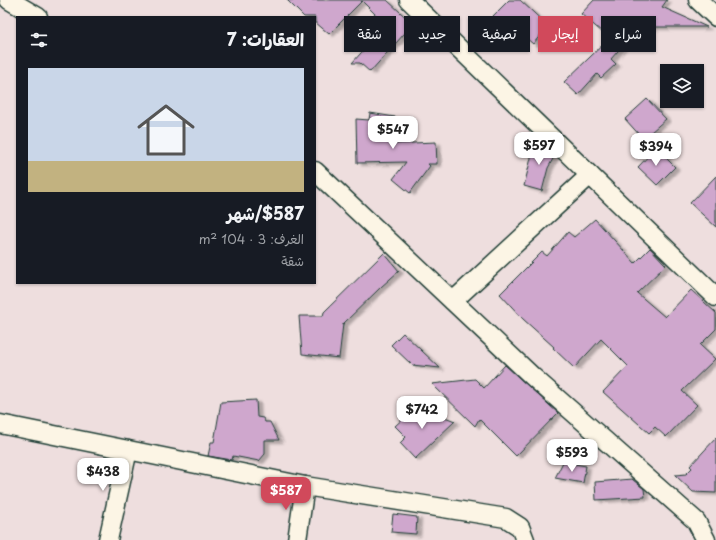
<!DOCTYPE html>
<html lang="ar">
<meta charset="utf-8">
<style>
body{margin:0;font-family:"Playpen Sans","Playpen Sans Arabic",sans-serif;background:#242831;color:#f1f3f6;direction:rtl;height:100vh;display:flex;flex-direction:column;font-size:15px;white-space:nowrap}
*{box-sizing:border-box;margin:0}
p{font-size:13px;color:#9ea1a6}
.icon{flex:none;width:22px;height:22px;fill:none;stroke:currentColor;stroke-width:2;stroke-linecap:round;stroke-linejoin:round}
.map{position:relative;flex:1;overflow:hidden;direction:ltr}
.sheet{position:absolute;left:16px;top:16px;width:300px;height:268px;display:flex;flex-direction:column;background:#171b24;border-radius:0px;box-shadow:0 1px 3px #0004;direction:rtl}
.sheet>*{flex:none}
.top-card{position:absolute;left:328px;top:16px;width:328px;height:36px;direction:rtl;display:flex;gap:8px}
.controls{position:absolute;left:660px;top:64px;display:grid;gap:8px}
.controls a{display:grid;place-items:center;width:44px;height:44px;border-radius:0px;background:#171b24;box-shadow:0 1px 3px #0004;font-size:20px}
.price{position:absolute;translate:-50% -34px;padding:0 9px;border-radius:8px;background:#fff;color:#222;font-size:13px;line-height:26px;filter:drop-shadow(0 1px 2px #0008)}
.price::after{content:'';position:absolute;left:50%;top:24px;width:12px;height:9px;margin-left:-6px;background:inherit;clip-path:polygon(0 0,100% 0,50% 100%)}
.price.selected{background:#d1495b;color:#fff}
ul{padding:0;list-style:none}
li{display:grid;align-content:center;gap:8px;height:212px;padding:0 12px}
li span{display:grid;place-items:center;height:124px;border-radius:0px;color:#555}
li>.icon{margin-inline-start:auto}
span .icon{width:72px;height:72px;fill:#fffc;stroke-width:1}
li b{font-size:17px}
h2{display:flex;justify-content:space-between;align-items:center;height:48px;padding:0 12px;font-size:17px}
.pill{padding:0 14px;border-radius:0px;background:#171b24;box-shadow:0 1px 3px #0004;font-size:14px;line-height:36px}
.pill.selected{background:#d1495b;color:#fff}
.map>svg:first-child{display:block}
.building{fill:#cfa7cd;stroke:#1f3d34;filter:url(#shadow)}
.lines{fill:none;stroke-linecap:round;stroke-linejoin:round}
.minor-casing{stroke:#1f3d34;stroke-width:21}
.minor{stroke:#fcf5e5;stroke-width:18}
</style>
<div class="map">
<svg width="716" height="540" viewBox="0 0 716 540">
<defs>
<filter id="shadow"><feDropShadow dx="4.5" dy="2.5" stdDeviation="1" flood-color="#0004"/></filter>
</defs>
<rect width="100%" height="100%" fill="#eedede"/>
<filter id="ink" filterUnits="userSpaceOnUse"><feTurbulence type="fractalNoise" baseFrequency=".025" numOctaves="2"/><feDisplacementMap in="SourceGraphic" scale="8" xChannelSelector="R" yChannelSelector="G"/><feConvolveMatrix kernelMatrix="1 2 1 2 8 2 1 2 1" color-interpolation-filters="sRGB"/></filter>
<g filter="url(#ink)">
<g class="building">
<polygon points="287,0 387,0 413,24 370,72 360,63 352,63 386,25 362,1 329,34 315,22 315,17 304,17"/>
<polygon points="509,0 520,0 548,26 533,44 516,29 512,34 493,16"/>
<polygon points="594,0 667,0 662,7 707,27 619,27 609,38 581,14"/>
<polygon points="614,34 624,44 611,59 616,64 601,78 597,74 578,95 564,82"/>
<polygon points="647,99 666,119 643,139 625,119"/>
<polygon points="370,113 395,117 390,144 436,142 437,164 428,164 430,166 410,193 393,179 406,162 357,163 356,119 369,120"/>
<polygon points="534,143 543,144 555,155 548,168 542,191 524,186 531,158 530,150"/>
<polygon points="656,148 675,167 657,185 638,167"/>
<polygon points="716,176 716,227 690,203"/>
<polygon points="595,219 635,263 650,248 666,265 637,293 665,317 691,290 716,313 716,329 700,345 715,359 682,391 697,405 666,437 655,427 649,433 603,392 628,366 601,339 574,368 553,348 554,347 523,319 500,294 542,252 547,256 568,232 574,237"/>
<polygon points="384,253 399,271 381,287 343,324 339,358 302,354 299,316 323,316 324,312"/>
<polygon points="403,333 440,368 412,365 391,345"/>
<polygon points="505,365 558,413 516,456 479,419 475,426 432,384 475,379 484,388"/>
<polygon points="256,400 257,417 263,418 265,422 270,422 279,440 265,440 265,454 259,461 233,456 232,460 208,456 211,442 214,442 221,402"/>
<polygon points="417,406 455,421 415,459 400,443 406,437 395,426"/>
<polygon points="716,438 716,493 693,492 675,475 686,474 692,468 690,466"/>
<polygon points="563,462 586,466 583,483 555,478"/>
<polygon points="632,479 644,489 645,497 596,500 595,482"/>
<polygon points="393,514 417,517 416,534 391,532"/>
</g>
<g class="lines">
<defs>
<g id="minor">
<polyline points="9,0 38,17"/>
<polyline points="409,0 716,297"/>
<polyline points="698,0 716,17"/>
<polyline points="315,171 532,376 696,521 706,540"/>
<polyline points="453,301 590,175"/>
<polyline points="0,424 305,486 506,518 520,527 525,540"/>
<polyline points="108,540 128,450"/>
<polyline points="297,540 305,486"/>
</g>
</defs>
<use href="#minor" class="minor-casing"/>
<use href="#minor" class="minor"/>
</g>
</g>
</svg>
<div class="controls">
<a><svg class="icon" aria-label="layers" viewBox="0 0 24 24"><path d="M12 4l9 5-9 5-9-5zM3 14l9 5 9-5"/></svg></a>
</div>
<b class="price" style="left:393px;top:150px">$547</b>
<b class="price" style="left:539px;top:166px">$597</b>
<b class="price" style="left:656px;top:167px">$394</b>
<b class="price" style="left:422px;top:430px">$742</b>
<b class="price" style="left:572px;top:473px">$593</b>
<b class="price" style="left:103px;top:492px">$438</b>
<b class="price selected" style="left:286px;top:511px">$587</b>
<div class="top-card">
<a class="pill">شراء</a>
<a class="pill selected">إيجار</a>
<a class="pill">تصفية</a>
<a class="pill">جديد</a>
<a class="pill">شقة</a>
</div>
<section class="sheet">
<h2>العقارات: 7<svg class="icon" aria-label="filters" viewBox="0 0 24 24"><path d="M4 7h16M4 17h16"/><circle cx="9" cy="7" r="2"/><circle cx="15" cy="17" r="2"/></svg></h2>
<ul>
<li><span style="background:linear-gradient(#c9d6e8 75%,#c2b280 0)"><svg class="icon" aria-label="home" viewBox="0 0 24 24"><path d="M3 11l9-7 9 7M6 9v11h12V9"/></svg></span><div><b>$587/شهر</b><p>الغرف: 3 · 104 m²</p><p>شقة</p></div></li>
</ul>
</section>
</div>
